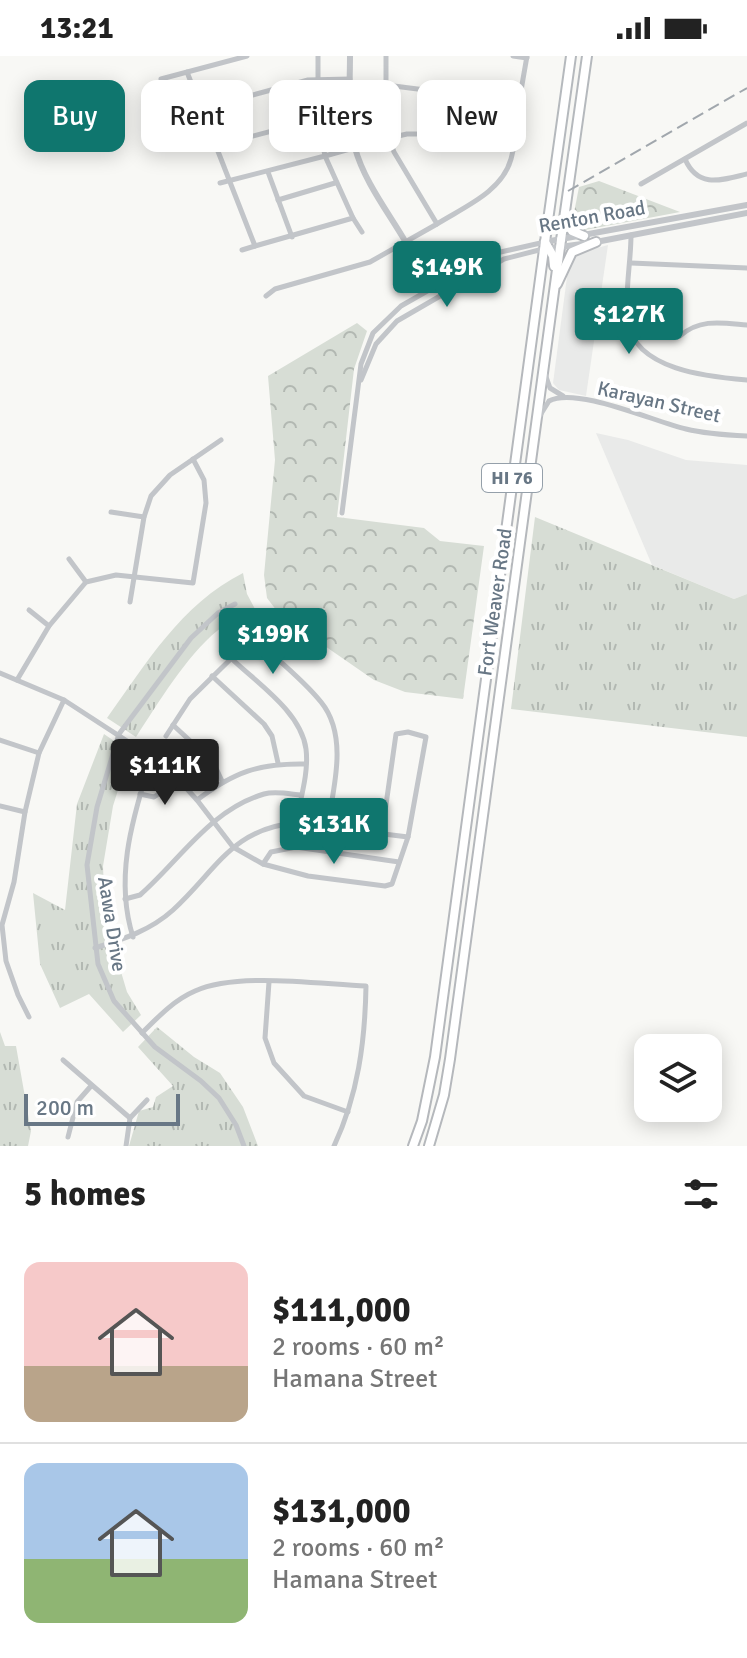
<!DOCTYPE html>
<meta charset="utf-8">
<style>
body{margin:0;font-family:Signika,sans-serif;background:#f2f2f2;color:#222;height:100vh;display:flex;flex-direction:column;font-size:30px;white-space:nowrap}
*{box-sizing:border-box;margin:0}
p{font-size:26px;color:#767676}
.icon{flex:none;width:44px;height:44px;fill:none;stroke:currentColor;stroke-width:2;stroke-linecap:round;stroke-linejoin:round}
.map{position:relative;height:1090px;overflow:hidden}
.drawer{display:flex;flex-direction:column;background:#fff;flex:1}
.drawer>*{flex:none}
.guide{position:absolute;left:24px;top:24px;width:700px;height:72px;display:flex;gap:16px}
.buttons{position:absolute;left:634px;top:978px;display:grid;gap:16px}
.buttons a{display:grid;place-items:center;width:88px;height:88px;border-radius:16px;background:#fff;box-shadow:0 4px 20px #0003;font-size:40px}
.scale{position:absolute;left:24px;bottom:20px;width:156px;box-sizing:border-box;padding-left:8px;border:4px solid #687785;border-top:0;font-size:22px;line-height:28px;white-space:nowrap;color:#687785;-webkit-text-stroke:6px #fff;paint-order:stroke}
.price{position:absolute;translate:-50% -68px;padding:0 18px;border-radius:8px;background:#0f766e;color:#fff;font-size:26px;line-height:52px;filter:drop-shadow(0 2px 4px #0008)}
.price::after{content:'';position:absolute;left:50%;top:48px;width:24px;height:18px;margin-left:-12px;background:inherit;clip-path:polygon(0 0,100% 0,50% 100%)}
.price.selected{background:#222;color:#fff}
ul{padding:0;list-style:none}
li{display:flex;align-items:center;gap:24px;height:200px;padding:0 24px}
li+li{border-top:2px solid #e0e0e0}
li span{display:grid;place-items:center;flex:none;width:224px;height:160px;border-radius:16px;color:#555}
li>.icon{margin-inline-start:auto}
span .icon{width:96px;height:96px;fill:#fffc;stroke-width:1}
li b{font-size:34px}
h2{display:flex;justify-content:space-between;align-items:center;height:96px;padding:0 24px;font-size:34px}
.tag{padding:0 28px;border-radius:16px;background:#fff;box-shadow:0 4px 20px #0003;font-size:28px;line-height:72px}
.tag.selected{background:#0f766e;color:#fff}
.status{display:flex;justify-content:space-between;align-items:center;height:56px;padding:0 40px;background:#fff;direction:ltr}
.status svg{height:22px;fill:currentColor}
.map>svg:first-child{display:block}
.built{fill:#e9eae9}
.grass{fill:url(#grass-tufts)}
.forest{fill:url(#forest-crowns)}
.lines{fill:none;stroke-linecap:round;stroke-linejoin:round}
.primary-casing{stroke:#b5b9bd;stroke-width:12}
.trunk-casing{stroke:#b5b8bc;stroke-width:12}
.minor{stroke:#c2c5c9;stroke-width:5}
.tertiary{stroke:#c2c5c9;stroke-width:6}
.primary{stroke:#fff;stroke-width:8}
.trunk{stroke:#fff;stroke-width:8}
.rail{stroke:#a1a7ad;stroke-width:2;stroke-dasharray:12 6;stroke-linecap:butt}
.labels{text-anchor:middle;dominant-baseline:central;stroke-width:8;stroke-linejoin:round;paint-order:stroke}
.shield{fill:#fff;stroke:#95a0aa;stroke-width:2}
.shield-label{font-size:18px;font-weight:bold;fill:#687785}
.street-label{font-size:20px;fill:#687785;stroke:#fff}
</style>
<div class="status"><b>13:21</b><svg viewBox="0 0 49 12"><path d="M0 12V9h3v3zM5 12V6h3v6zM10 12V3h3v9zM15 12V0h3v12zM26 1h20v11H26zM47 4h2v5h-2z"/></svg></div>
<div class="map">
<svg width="747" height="1090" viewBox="0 0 747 1090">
<defs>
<pattern id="grass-tufts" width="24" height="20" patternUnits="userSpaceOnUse" patternTransform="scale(2)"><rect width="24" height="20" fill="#d7ddd5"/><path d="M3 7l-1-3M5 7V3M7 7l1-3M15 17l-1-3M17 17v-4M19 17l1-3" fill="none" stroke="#b2b8b2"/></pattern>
<pattern id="forest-crowns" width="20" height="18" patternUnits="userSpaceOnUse" patternTransform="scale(2)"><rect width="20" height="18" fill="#d7ddd5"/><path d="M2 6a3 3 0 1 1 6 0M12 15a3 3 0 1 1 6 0" fill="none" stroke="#b2b8b2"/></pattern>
</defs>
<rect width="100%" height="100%" fill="#f8f8f5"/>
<g class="built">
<polygon points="608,189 586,340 559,334 553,327 568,213 573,202 579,197"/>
<polygon points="596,377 628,384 686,404 747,409 747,538 734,543 652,509"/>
</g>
<g class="grass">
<polygon points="535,461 734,543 747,538 747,681 511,653"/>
<path d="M243,517L247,538L255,553C242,560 228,566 217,575C187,599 157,649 136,681L107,662C146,608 181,548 243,517Z"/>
<polygon points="104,678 130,696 113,750 103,810 105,862 127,936 141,959 123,976 89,938 60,952 40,908 33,837 65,854 77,748"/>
<polygon points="157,971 194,1001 220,1017 243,1051 258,1090 129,1090 139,1055 153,1051 156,1041 173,1030 138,991"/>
<polygon points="0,976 5,990 16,990 31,1075 28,1090 0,1090"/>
</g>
<g class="forest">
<polygon points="599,125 680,156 585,174 579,173 573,162 579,131"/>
<polygon points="357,267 367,275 354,313 337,461 424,472 440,485 484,490 463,643 405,636 374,624 280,559 267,542 264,519 275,404 268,320"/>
</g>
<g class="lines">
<defs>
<g id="primary">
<polyline points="566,162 572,175 584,180"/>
<polyline points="561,184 587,0"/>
<polyline points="545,186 571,0"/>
</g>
<g id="trunk">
<polyline points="545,186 553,200 554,210"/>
<polyline points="557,228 572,196 596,186"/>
<polyline points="413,1090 422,1065 435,1001 545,186"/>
<polyline points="429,1090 444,1039 450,1003 561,184"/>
</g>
</defs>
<use href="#primary" class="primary-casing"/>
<use href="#trunk" class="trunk-casing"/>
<g class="minor">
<polyline points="386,0 386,29 519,46 527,0"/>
<polyline points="513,0 527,2"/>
<polyline points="187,16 255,190 353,162 325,100 389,82 386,29"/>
<polyline points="161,23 247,0"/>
<polyline points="201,53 308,24 350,23"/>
<polyline points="215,90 318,63"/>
<path d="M685,103C698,133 722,124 747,118"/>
<polyline points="268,116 292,181"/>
<polyline points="220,127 325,100 318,63 318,0"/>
<polyline points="641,128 747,67"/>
<polyline points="278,144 335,127"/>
<polyline points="353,162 362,176"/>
<path d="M437,168C464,151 502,136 511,103C516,85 517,64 519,46"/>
<path d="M631,179C631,207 624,239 628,266C635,314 709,321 747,324"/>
<polyline points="242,194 255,190"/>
<polyline points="631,207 747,212"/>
<polyline points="266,240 275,233 370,206 437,168 394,96 389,82 407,78 418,78 488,88 496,93"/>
<path d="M680,280C700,262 723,267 747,269"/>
<polyline points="545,318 550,332 563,340"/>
<polyline points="361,324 376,288 397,265 504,203 543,193"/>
<path d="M539,361L549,345C576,330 655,366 686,373C706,378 726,379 747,380"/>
<polyline points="111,456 144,461"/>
<polyline points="342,457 361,308 373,277 401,250 492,198 545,186"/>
<polyline points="69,503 86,526"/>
<polyline points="130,546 144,461 151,440 170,419 221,384"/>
<polyline points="235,548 218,557 191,582 119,678 97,751 87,809 98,908 114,945 155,991 201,1025 219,1042 236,1069 244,1090"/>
<polyline points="29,554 49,570"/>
<path d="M232,603C257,627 301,656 306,693C309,717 300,744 296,767"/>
<polyline points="0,617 64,644 167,711 197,744 233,791 263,808 308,820 385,830 392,828 408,781 426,681 408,676 396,678 382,777"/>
<polyline points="212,620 264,668 272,680 278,707"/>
<polyline points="17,624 49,570 86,526 116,519 193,527 206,447 204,424 193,403"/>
<polyline points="173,669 213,706 222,725"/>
<path d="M166,680L190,643L253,581C275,602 302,622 321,646C353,685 328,749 324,793"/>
<polyline points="0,684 39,697"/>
<polyline points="140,738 154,741 180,724"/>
<path d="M197,744C234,716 259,707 306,708"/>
<polyline points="0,750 25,756"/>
<polyline points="263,808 271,796 296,791 399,806"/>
<path d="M125,843L140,839C180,804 210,754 264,738C275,735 290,738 301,739"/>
<path d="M133,881C115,824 131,767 148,713"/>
<path d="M95,892C124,883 151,874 173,854C216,815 232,772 296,767L408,781"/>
<polyline points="269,926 265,982 274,1007 304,1040 348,1056"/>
<polyline points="29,961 18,939 6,905 2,869 14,826 25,756 39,697 64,644"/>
<path d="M142,977C158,961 174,944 195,935C237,916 318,928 366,930C365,986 358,1039 334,1090"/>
<polyline points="63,1004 130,1062"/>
<polyline points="68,1081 77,1046 91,1030"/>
<polyline points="126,1090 130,1062 147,1044"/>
</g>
<g class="tertiary">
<path d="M350,0C350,30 347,63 355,92C364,125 388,156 405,185"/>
<polyline points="545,186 747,149"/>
<polyline points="546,193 596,186 747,157"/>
</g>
<use href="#primary" class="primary"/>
<use href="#trunk" class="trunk"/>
<polyline class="rail" points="568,135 747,32"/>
</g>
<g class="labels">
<rect class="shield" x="482" y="408" width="60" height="28" rx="6"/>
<g class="shield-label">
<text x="512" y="422">HI 76</text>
</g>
<g class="street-label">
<text transform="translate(592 161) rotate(-10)">Renton Road</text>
<text transform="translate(659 346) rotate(13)">Karayan Street</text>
<text transform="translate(495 546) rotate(-82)">Fort Weaver Road</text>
<text transform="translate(112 868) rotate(81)">Aawa Drive</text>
</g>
</g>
</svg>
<div class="buttons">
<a><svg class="icon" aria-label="layers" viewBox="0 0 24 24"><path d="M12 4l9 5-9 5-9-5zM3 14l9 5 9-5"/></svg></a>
</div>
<div class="scale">200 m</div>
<b class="price" style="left:447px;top:253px">$149K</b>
<b class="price" style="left:629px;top:300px">$127K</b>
<b class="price" style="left:273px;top:620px">$199K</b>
<b class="price selected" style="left:165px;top:751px">$111K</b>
<b class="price" style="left:334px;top:810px">$131K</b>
<div class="guide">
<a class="tag selected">Buy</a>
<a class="tag">Rent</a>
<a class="tag">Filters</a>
<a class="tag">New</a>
</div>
</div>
<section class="drawer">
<h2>5 homes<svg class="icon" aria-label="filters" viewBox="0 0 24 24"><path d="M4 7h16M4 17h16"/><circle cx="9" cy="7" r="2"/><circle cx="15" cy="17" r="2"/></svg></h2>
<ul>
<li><span style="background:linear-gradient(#f6c9c9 65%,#b9a48a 0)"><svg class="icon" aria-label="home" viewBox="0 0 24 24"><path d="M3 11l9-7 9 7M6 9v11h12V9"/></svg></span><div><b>$111,000</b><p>2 rooms · 60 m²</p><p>Hamana Street</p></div></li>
<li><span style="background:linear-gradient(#a9c7e8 60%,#8fb573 0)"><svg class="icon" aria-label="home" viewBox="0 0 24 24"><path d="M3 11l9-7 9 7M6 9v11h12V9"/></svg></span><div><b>$131,000</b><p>2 rooms · 60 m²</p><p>Hamana Street</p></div></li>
</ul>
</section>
